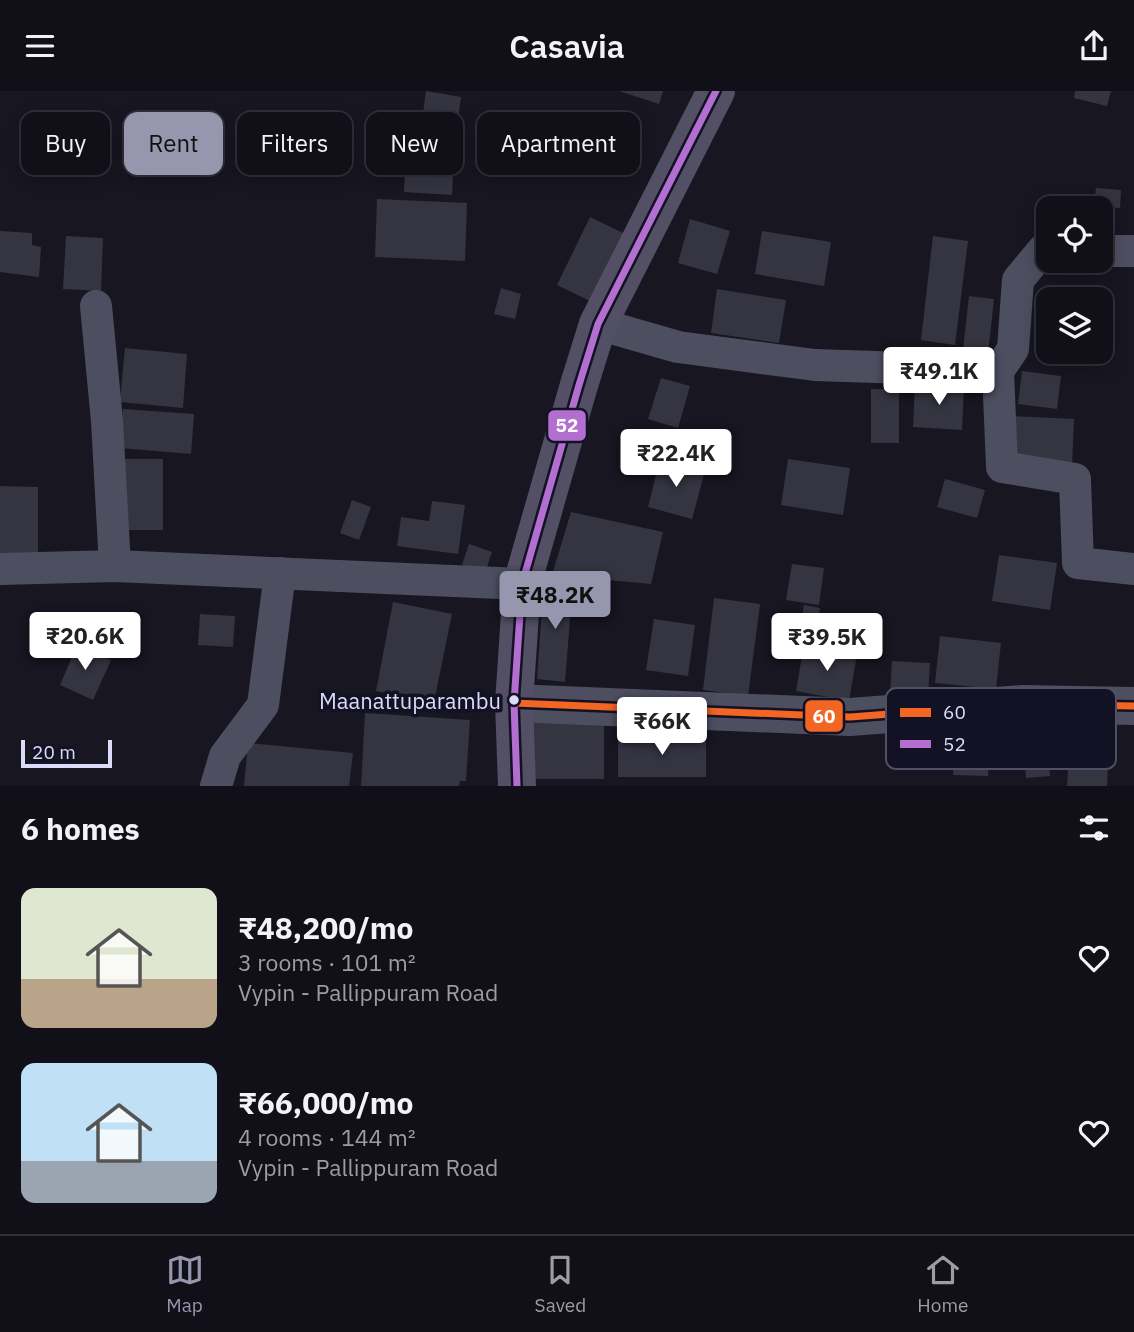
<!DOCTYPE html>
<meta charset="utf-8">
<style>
body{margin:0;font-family:"IBM Plex Sans",sans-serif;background:#1a1922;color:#f1f3f6;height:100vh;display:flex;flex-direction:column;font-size:26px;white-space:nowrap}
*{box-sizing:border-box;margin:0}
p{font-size:23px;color:#9c9da2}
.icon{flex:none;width:38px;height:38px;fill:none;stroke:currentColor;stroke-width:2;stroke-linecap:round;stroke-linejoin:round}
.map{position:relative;height:695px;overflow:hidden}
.sheet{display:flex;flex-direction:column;background:#111019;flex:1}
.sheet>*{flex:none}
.banner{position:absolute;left:21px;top:21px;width:700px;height:63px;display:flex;gap:14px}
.buttons{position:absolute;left:1036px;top:105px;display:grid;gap:14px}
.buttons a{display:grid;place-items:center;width:77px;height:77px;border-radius:14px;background:#111019;box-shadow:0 4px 18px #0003,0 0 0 2px #303038;font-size:35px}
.scale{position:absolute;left:21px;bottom:18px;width:91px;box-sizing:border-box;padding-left:7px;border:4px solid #dbdcfa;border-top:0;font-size:19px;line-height:24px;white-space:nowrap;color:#dbdcfa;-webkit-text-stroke:5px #131225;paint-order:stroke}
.price{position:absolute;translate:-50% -60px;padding:0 16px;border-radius:7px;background:#fff;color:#222;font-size:23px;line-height:46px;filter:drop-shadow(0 2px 4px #0008)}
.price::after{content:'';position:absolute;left:50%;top:42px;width:21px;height:16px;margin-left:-10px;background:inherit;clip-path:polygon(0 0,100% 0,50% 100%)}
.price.current{background:#9697ae;color:#111}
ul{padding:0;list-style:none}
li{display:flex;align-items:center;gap:21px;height:175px;padding:0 21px}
li span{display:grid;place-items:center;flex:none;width:196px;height:140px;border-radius:14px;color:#555}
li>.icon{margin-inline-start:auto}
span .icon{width:84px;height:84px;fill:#fffc;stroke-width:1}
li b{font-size:30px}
h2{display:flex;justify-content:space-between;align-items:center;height:84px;padding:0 21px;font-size:30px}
.tag{padding:0 24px;border-radius:14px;background:#111019;box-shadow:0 4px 18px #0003,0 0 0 2px #303038;font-size:24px;line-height:63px}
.tag.current{background:#9697ae;color:#111}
header{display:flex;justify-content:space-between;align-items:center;height:91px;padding:0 21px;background:#111019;font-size:32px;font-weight:600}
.tab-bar{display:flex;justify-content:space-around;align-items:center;height:98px;border-top:2px solid #303038;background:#111019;font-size:19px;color:#9c9da2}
.tab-bar a{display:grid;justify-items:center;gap:4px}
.tab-bar .current{color:#9697ae}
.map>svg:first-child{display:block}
.building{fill:#353542}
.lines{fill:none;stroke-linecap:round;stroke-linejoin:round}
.minor{stroke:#4d4e60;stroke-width:32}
.tertiary{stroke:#4d4e60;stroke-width:38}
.primary{stroke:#534f64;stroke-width:38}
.bus-1-casing{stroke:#131225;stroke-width:12}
.bus-2-casing{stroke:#131225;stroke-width:12}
.bus-1{stroke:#f26522;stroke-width:7}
.bus-2{stroke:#b36fd0;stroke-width:7}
.bus-dot{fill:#dbdcfa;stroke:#131225;stroke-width:2.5}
.labels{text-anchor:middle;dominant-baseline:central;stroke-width:7;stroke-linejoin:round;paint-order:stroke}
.bus-label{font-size:22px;fill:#dbdcfa;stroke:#131225;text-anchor:end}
.key{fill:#131225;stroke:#4f4f65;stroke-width:2}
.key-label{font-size:19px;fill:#dbdcfa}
.line-badge{stroke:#131225;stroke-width:2.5}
.badge-label{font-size:19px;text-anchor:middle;font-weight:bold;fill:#fff}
</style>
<header><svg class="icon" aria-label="menu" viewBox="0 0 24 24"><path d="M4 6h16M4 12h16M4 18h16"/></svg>Casavia<svg class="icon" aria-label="share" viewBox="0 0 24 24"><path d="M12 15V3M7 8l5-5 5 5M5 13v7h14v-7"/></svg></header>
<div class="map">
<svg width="1134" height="695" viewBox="0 0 1134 695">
<rect width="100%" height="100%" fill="#171621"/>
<g class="building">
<polygon points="426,0 461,6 455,50 420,45"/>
<polygon points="619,0 663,0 659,13"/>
<polygon points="1075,0 1111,0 1107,15 1074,7"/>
<polygon points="406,62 454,65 452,104 404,101"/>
<polygon points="1096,97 1121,99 1120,117 1094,115"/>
<polygon points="377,108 467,112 465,170 375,166"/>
<polygon points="590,126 625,143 592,211 557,194"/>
<polygon points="690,128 730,140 717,183 678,172"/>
<polygon points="0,140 32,142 32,154 41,156 39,186 0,181"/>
<polygon points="762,140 831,151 824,195 755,183"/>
<polygon points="66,145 103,147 101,200 63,198"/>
<polygon points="933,145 968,150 955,254 921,249"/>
<polygon points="501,197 521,203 515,228 494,223"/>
<polygon points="717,198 786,209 779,252 711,242"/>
<polygon points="969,205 994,208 988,262 963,259"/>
<polygon points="125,257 187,263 183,317 120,311"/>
<polygon points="1022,280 1061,285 1057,318 1018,313"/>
<polygon points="661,287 690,295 678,337 648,328"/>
<polygon points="915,293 964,296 962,339 913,336"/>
<rect x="871" y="298" width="28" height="54"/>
<polygon points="123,318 194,323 191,363 120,357"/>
<polygon points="1012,325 1074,328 1072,373 1010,370"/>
<rect x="119" y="368" width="44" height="71"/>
<polygon points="660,368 705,380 692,428 648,416"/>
<polygon points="788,368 850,377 843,424 781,414"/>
<polygon points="945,388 985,399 977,427 937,416"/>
<polygon points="0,395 38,396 38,466 0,465"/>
<polygon points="352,409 371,416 359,449 340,442"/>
<polygon points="432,410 465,414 458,463 397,455 401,426 429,430"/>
<polygon points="571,421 663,441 651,493 552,484"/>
<polygon points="469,453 492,461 485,482 462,474"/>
<polygon points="999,464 1057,472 1050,519 992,510"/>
<polygon points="792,473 824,477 819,514 786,509"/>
<polygon points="544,490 573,491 565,591 537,588"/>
<polygon points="714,507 760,513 748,605 703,599"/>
<polygon points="393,511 452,523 434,611 376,600"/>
<polygon points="804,514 820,517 815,550 798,547"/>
<polygon points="200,523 235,525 233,556 198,554"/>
<polygon points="654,528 695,534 688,585 646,579"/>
<polygon points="940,545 1001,552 996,598 935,592"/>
<polygon points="804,553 857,563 849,610 796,600"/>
<polygon points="77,554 111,569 93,609 60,594"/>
<polygon points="892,570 930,572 928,604 890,602"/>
<polygon points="365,622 470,629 466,690 460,690 459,695 361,695"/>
<rect x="529" y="625" width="75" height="63"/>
<polygon points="954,642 990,644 988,685 953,684"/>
<polygon points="706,645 706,686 618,686 618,646"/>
<polygon points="1070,647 1109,649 1107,695 1067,695"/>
<polygon points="248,652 353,662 349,695 244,695"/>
<polygon points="1047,653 1050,685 1026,687 1024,655"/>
</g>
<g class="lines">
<g class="minor">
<polyline points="1101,160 1134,160"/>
<polyline points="96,215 107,330 115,475"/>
<polyline points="598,233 678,256 815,274 998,280 1013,258 1018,189 1043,159 1048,159"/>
<polyline points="998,280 1002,376 1075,388 1078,472 1134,478"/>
<polyline points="0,478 115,475 522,493"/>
<polyline points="216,695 225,665 263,614 280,482"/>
</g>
<polyline class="tertiary" points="514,612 850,626 1023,613 1134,615"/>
<polyline class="primary" points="517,695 514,612 522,493 579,294 598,233 716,0"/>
<defs>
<polyline id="bus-1" points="514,612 850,626 1023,613 1134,615"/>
<polyline id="bus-2" points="517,695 514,612 522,493 579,294 598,233 716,0"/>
</defs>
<use href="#bus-1" class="bus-1-casing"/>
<use href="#bus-2" class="bus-2-casing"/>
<use href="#bus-1" class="bus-1"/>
<use href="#bus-2" class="bus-2"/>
</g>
<circle class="bus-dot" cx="514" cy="609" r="6"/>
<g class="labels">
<g class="bus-label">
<text x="501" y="609">Maanattuparambu</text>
</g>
</g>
<rect x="886" y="597" width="230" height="81" rx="10" class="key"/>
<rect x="900" y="617" width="31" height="9" fill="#f26522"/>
<rect x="900" y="649" width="31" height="8" fill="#b36fd0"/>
<g class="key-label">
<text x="943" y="628">60</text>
<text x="943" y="660">52</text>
</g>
<g class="line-badge">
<rect x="547" y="318" width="40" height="33" rx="7" fill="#b36fd0"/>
<rect x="804" y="608" width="40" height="34" rx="7" fill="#f26522"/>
</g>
<g class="badge-label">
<text x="567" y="341">52</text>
<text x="824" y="632">60</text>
</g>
</svg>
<div class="buttons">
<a><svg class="icon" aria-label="locate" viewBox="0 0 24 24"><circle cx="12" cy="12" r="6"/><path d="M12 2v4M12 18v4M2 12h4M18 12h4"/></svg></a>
<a><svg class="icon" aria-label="layers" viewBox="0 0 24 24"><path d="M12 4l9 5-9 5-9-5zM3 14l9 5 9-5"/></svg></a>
</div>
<div class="scale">20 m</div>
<b class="price" style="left:939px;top:316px">₹49.1K</b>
<b class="price" style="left:676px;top:398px">₹22.4K</b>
<b class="price current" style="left:555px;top:540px">₹48.2K</b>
<b class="price" style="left:85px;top:581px">₹20.6K</b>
<b class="price" style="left:827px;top:582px">₹39.5K</b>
<b class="price" style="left:662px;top:666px">₹66K</b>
<div class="banner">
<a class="tag">Buy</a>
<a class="tag current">Rent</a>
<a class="tag">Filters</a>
<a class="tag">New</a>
<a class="tag">Apartment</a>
</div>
</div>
<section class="sheet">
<h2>6 homes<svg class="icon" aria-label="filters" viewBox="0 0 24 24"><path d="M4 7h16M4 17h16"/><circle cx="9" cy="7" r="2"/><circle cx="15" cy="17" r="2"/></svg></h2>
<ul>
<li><span style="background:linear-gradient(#dfe7d0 65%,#b9a48a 0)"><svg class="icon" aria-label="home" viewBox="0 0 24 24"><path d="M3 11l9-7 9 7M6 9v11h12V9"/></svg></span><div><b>₹48,200/mo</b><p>3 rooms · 101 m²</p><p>Vypin - Pallippuram Road</p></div><svg class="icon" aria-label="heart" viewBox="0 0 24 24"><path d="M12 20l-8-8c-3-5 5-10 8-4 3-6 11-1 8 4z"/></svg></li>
<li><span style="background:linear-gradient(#bfe0f5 70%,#9aa5b1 0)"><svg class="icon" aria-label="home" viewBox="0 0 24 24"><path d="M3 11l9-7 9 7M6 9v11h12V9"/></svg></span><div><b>₹66,000/mo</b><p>4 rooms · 144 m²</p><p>Vypin - Pallippuram Road</p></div><svg class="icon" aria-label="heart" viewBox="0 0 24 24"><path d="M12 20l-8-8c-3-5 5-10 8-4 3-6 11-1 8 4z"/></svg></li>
</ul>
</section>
<nav class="tab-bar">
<a class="current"><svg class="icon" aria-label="map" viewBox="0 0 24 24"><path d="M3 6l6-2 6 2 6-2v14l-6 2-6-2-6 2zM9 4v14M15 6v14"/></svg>Map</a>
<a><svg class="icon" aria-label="saved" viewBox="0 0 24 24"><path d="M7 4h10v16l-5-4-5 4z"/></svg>Saved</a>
<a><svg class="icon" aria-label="home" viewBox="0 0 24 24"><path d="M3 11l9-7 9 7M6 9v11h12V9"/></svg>Home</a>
</nav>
